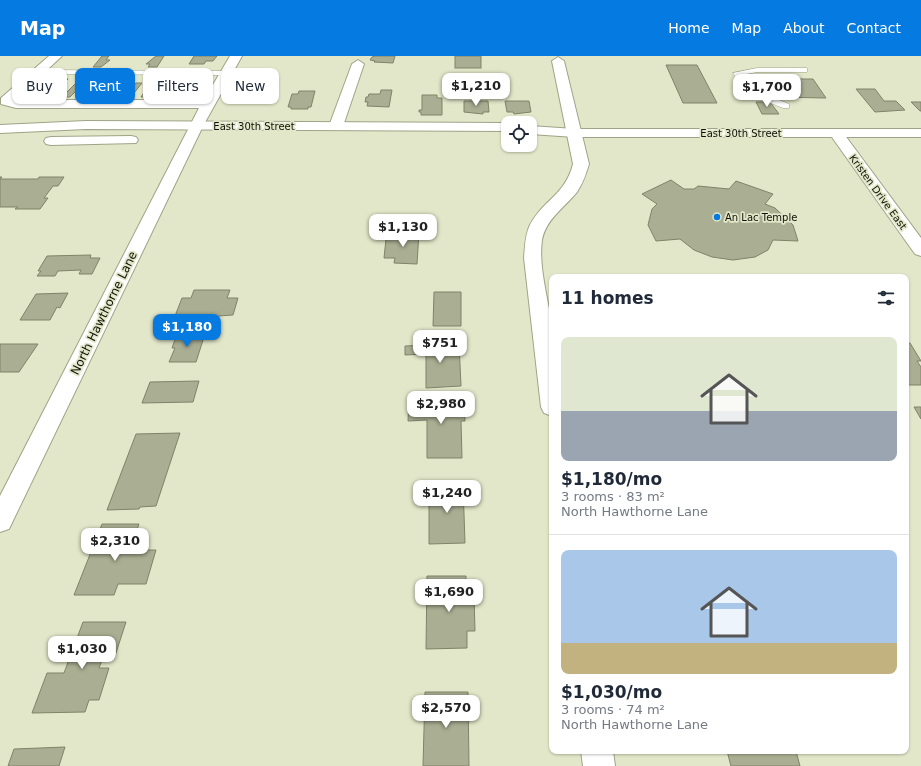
<!DOCTYPE html>
<meta charset="utf-8">
<style>
body{margin:0;font-family:"DejaVu Sans",sans-serif;background:#f6f6f7;color:#1f2937;height:100vh;display:flex;flex-direction:column;font-size:15px;white-space:nowrap}
*{box-sizing:border-box;margin:0}
p{font-size:13px;color:#747a83}
.icon{flex:none;width:22px;height:22px;fill:none;stroke:currentColor;stroke-width:2;stroke-linecap:round;stroke-linejoin:round}
.map{position:relative;flex:1;overflow:hidden}
.sheet{position:absolute;left:549px;top:218px;width:360px;height:480px;display:flex;flex-direction:column;background:#fff;border-radius:8px;box-shadow:0 1px 3px #0004}
.sheet>*{flex:none}
.hud{position:absolute;left:12px;top:12px;width:380px;height:36px;display:flex;gap:8px}
.controls{position:absolute;left:501px;top:60px;display:grid;gap:8px}
.controls a{display:grid;place-items:center;width:36px;height:36px;border-radius:8px;background:#fff;box-shadow:0 1px 3px #0004;font-size:20px}
.price{position:absolute;translate:-50% -34px;padding:0 9px;border-radius:8px;background:#fff;color:#222;font-size:13px;line-height:26px;filter:drop-shadow(0 1px 2px #0008)}
.price::after{content:'';position:absolute;left:50%;top:24px;width:12px;height:9px;margin-left:-6px;background:inherit;clip-path:polygon(0 0,100% 0,50% 100%)}
.price.on{background:#057ae1;color:#fff}
ul{padding:0;list-style:none}
li{display:grid;align-content:center;gap:8px;height:212px;padding:0 12px}
li+li{border-top:1px solid #e0e1e3}
li span{display:grid;place-items:center;height:124px;border-radius:8px;color:#555}
li>.icon{margin-inline-start:auto}
span .icon{width:72px;height:72px;fill:#fffc;stroke-width:1}
li b{font-size:17px}
h2{display:flex;justify-content:space-between;align-items:center;height:48px;padding:0 12px;font-size:17px}
.chip{padding:0 14px;border-radius:8px;background:#fff;box-shadow:0 1px 3px #0004;font-size:14px;line-height:36px}
.chip.on{background:#057ae1;color:#fff}
header{display:flex;align-items:center;gap:24px;box-sizing:border-box;height:56px;padding:0 20px;background:#057ae1;color:#fff}
header strong{font-size:19px}
nav{display:flex;gap:22px;margin-inline-start:auto;font-size:14px}
.map>svg:first-child{display:block}
.building{fill:#aaae92;stroke:#808368}
.lines{fill:none;stroke-linecap:round;stroke-linejoin:round}
.service-casing{stroke:#a0a387;stroke-width:1}
.minor-casing{stroke:#a0a387;stroke-width:2}
.secondary-casing{stroke:#a0a387;stroke-width:2}
.service{fill:#fff;fill-rule:evenodd}
.minor{fill:#fff;fill-rule:evenodd}
.secondary{fill:#fff;fill-rule:evenodd}
.poi-dot{fill:#057ae1;stroke:#e3e7c9;stroke-width:1.5}
.labels{text-anchor:middle;dominant-baseline:central;stroke-width:3.5;stroke-linejoin:round;paint-order:stroke}
.far-street-label{font-size:10px;fill:#0f1007;stroke:#e3e7c9}
.far-poi-label{font-size:10px;fill:#0f1007;stroke:#e3e7c9;text-anchor:start}
.street-label{font-size:12px;fill:#0f1007;stroke:#e3e7c9}
</style>
<header>
<strong>Map</strong>
<nav><a>Home</a><a>Map</a><a>About</a><a>Contact</a></nav>
</header>
<div class="map">
<svg width="921" height="710" viewBox="0 0 921 710">
<rect width="100%" height="100%" fill="#e3e7c9"/>
<g class="building">
<polygon points="102,0 109,0 106,4 110,4 101,11 93,11"/>
<polygon points="156,0 164,0 157,11 148,11 150,8 146,8"/>
<polygon points="194,0 217,0 213,5 206,5 204,8 189,8"/>
<polygon points="375,0 395,0 393,7 374,6 375,5 370,4 372,1"/>
<rect x="455" y="0" width="26" height="12"/>
<polygon points="666,9 697,9 717,47 683,47"/>
<polygon points="54,22 68,23 50,40 36,40"/>
<polygon points="80,23 87,24 70,41 62,41"/>
<polygon points="761,23 813,23 826,42 772,41"/>
<polygon points="99,24 106,24 91,42 83,41 86,38 82,38 86,33 90,34"/>
<polygon points="177,25 184,25 172,42 159,41 164,33 171,34"/>
<polygon points="156,26 164,26 152,44 144,44 145,41 141,41 145,35 149,35"/>
<polygon points="136,27 142,27 130,42 124,42 125,39 121,39 125,35 129,35"/>
<polygon points="856,33 875,33 884,45 896,45 905,54 875,56"/>
<polygon points="381,34 392,34 389,51 367,50 368,46 365,46 366,41 368,41 369,38 380,38"/>
<polygon points="299,35 315,35 311,51 308,51 308,53 291,53 291,51 288,51 292,38 298,38"/>
<polygon points="422,39 437,39 437,42 442,42 442,59 421,59 421,56 419,56 419,54 422,54"/>
<polygon points="464,45 488,45 489,56 483,56 483,58 464,56"/>
<polygon points="505,45 529,45 531,56 514,58 513,56 507,56"/>
<polygon points="756,46 770,46 779,58 762,58"/>
<polygon points="911,46 921,46 921,55 920,55"/>
<polygon points="0,121 2,121 0,123 38,123 39,121 64,121 58,130 53,130 44,142 48,142 40,153 15,153 18,151 0,151"/>
<polygon points="671,124 684,133 694,133 698,130 729,133 736,125 773,138 765,148 775,152 793,169 798,185 773,184 768,194 755,201 733,204 712,201 694,194 680,183 656,185 648,169 652,153 657,148 642,138"/>
<polygon points="398,174 414,175 414,176 419,177 417,208 394,207 395,202 384,202 386,183 397,183"/>
<polygon points="91,199 90,202 100,202 92,218 79,218 81,214 58,215 55,220 37,220 41,215 38,215 47,200"/>
<polygon points="194,234 230,234 227,242 238,242 233,259 219,260 218,262 182,263 184,260 175,260 182,242 191,242"/>
<polygon points="434,236 461,236 461,270 433,270"/>
<polygon points="68,237 60,252 57,251 50,264 20,264 36,238"/>
<polygon points="177,278 205,278 196,306 169,306 175,292 172,292"/>
<polygon points="906,287 910,287 921,305 917,305 921,311 921,329 906,329"/>
<polygon points="0,288 38,288 19,316 0,316"/>
<polygon points="459,288 461,330 426,332 426,298 405,299 405,290"/>
<polygon points="199,325 193,346 142,347 150,326"/>
<polygon points="464,342 465,365 461,365 462,402 427,402 427,364 408,365 409,343"/>
<polygon points="914,351 921,351 921,363"/>
<polygon points="180,377 156,450 140,451 139,453 107,454 136,378"/>
<polygon points="463,428 465,487 429,488 429,429"/>
<polygon points="102,468 139,468 130,494 156,494 146,528 118,528 114,539 74,539"/>
<polygon points="427,520 466,520 466,540 474,540 475,575 467,575 467,592 426,593"/>
<polygon points="83,566 126,566 114,603 102,604 99,612 109,612 99,644 89,644 85,656 32,657 47,617 64,617"/>
<polygon points="425,636 468,636 469,710 423,710"/>
<polygon points="65,691 59,710 8,710 14,693"/>
<polygon points="727,695 796,695 800,710 731,710"/>
</g>
<g class="lines">
<defs>
<g id="service">
<polygon points="757,12 807,12 807,16 757,16 742,19 750,32 789,48 789,52 783,52 744,36 733,17"/>
<polygon points="35,14 225,15 229,17 225,19 38,18 34,16"/>
</g>
<g id="minor">
<polygon points="49,0 62,0 15,44 204,44 230,0 242,0 203,70 9,473 0,476 0,440 199,52 16,52 1,48 1,42"/>
<path d="M558,1L564,5L589,108C586,118 583,127 577,136C564,152 546,163 542,184C538,211 549,245 552,272C555,300 552,331 552,360L544,357L541,351L524,202C525,191 525,181 529,171C541,145 565,140 573,108L552,5Z"/>
<polygon points="358,4 364,8 343,70 341,73 331,73 329,70 352,8"/>
<polygon points="836,73 841,74 921,182 921,200 915,198 829,77 831,74"/>
<polygon points="581,695 613,695 615,710 583,710"/>
</g>
<g id="secondary">
<polygon points="86,65 508,67 509,67 508,75 86,73 0,77 0,69"/>
<polygon points="530,70 575,73 921,73 921,81 575,81 530,78"/>
<polygon points="131,80 136,81 138,84 136,87 51,89 46,88 44,85 46,82 51,81"/>
</g>
</defs>
<use href="#service" class="service-casing"/>
<use href="#minor" class="minor-casing"/>
<use href="#secondary" class="secondary-casing"/>
<use href="#service" class="service"/>
<use href="#minor" class="minor"/>
<use href="#secondary" class="secondary"/>
</g>
<circle class="poi-dot" cx="717" cy="161" r="4"/>
<g class="labels">
<g class="far-street-label">
<text x="254" y="70">East 30th Street</text>
<text x="741" y="77">East 30th Street</text>
<text transform="translate(878 136) rotate(54)">Kristen Drive East</text>
</g>
<g class="far-poi-label">
<text x="725" y="161">An Lac Temple</text>
</g>
<g class="street-label">
<text transform="translate(104 257) rotate(-64)">North Hawthorne Lane</text>
</g>
</g>
</svg>
<div class="controls">
<a><svg class="icon" aria-label="locate" viewBox="0 0 24 24"><circle cx="12" cy="12" r="6"/><path d="M12 2v4M12 18v4M2 12h4M18 12h4"/></svg></a>
</div>
<b class="price" style="left:476px;top:51px">$1,210</b>
<b class="price" style="left:767px;top:52px">$1,700</b>
<b class="price" style="left:403px;top:192px">$1,130</b>
<b class="price on" style="left:187px;top:292px">$1,180</b>
<b class="price" style="left:440px;top:308px">$751</b>
<b class="price" style="left:441px;top:369px">$2,980</b>
<b class="price" style="left:447px;top:458px">$1,240</b>
<b class="price" style="left:115px;top:506px">$2,310</b>
<b class="price" style="left:449px;top:557px">$1,690</b>
<b class="price" style="left:82px;top:614px">$1,030</b>
<b class="price" style="left:446px;top:673px">$2,570</b>
<div class="hud">
<a class="chip">Buy</a>
<a class="chip on">Rent</a>
<a class="chip">Filters</a>
<a class="chip">New</a>
</div>
<section class="sheet">
<h2>11 homes<svg class="icon" aria-label="filters" viewBox="0 0 24 24"><path d="M4 7h16M4 17h16"/><circle cx="9" cy="7" r="2"/><circle cx="15" cy="17" r="2"/></svg></h2>
<ul>
<li><span style="background:linear-gradient(#dfe7d0 60%,#9aa5b1 0)"><svg class="icon" aria-label="home" viewBox="0 0 24 24"><path d="M3 11l9-7 9 7M6 9v11h12V9"/></svg></span><div><b>$1,180/mo</b><p>3 rooms · 83 m²</p><p>North Hawthorne Lane</p></div></li>
<li><span style="background:linear-gradient(#a9c7e8 75%,#c2b280 0)"><svg class="icon" aria-label="home" viewBox="0 0 24 24"><path d="M3 11l9-7 9 7M6 9v11h12V9"/></svg></span><div><b>$1,030/mo</b><p>3 rooms · 74 m²</p><p>North Hawthorne Lane</p></div></li>
</ul>
</section>
</div>
